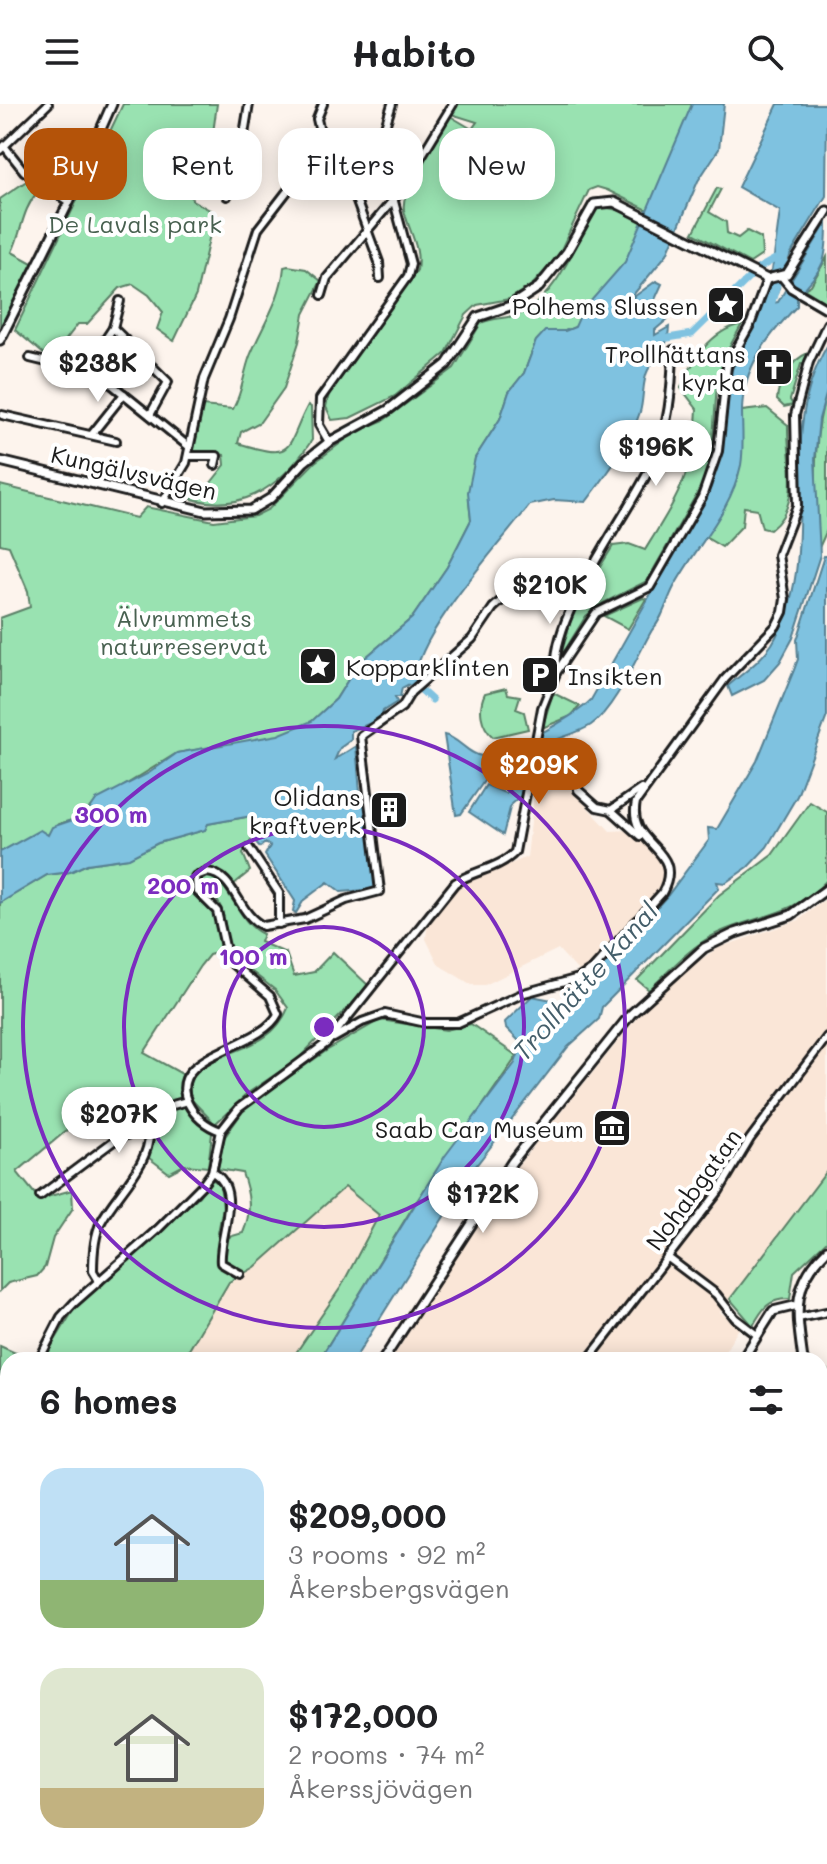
<!DOCTYPE html>
<meta charset="utf-8">
<style>
body{margin:0;font-family:Mali,sans-serif;background:#f6f6f6;color:#202124;height:100vh;display:flex;flex-direction:column;font-size:30px;white-space:nowrap}
*{box-sizing:border-box;margin:0}
p{font-size:26px;color:#757577}
.icon{flex:none;width:44px;height:44px;fill:none;stroke:currentColor;stroke-width:2;stroke-linecap:round;stroke-linejoin:round}
.map{position:relative;flex:1;overflow:hidden}
.side{position:absolute;left:0px;top:1248px;width:828px;height:512px;display:flex;flex-direction:column;background:#fff;border-radius:24px 24px 0 0;box-shadow:0 4px 20px #0003}
.side>*{flex:none}
.banner{position:absolute;left:24px;top:24px;width:780px;height:72px;display:flex;gap:16px}
.price{position:absolute;translate:-50% -68px;padding:0 18px;border-radius:28px;background:#fff;color:#222;font-size:26px;line-height:52px;filter:drop-shadow(0 2px 4px #0008)}
.price::after{content:'';position:absolute;left:50%;top:48px;width:24px;height:18px;margin-left:-12px;background:inherit;clip-path:polygon(0 0,100% 0,50% 100%)}
.price.active{background:#b45309;color:#fff}
ul{padding:0;list-style:none}
li{display:flex;align-items:center;gap:24px;height:200px;padding:0 40px}
li span{display:grid;place-items:center;flex:none;width:224px;height:160px;border-radius:24px;color:#555}
li>.icon{margin-inline-start:auto}
span .icon{width:96px;height:96px;fill:#fffc;stroke-width:1}
li b{font-size:34px}
h2{display:flex;justify-content:space-between;align-items:center;height:96px;padding:0 40px;font-size:34px}
.chip{padding:0 28px;border-radius:24px;background:#fff;box-shadow:0 4px 20px #0003;font-size:28px;line-height:72px}
.chip.active{background:#b45309;color:#fff}
header{display:flex;justify-content:space-between;align-items:center;height:104px;padding:0 40px;background:#fff;font-size:36px;font-weight:700}
.map>svg:first-child{display:block}
.built{fill:#fae6d7}
.green{fill:#99e2b1;stroke:#5a7f66;stroke-width:2}
.water{fill:#7fc2e0;stroke:#578092;stroke-width:2}
.lines{fill:none;stroke-linecap:round;stroke-linejoin:round}
.canal{stroke:#7fc2e0;stroke-width:7}
.river{stroke:#7fc2e0;stroke-width:12}
.minor-casing{stroke:#1c1c1c;stroke-width:12}
.tertiary-casing{stroke:#1c1c1c;stroke-width:13}
.minor{stroke:#fff;stroke-width:6}
.tertiary{stroke:#fff;stroke-width:7}
.ring{fill:none;stroke:#7b2cbf;stroke-width:4}
.labels{text-anchor:middle;dominant-baseline:central;stroke-width:8;stroke-linejoin:round;paint-order:stroke}
.park-label{font-size:24px;fill:#486150;stroke:#fff}
.poi-label{font-size:24px;fill:#1c1c1c;stroke:#fff;text-anchor:end}
.street-label{font-size:24px;fill:#1c1c1c;stroke:#fff}
.water-label{font-size:26px;font-style:italic;fill:#445e6a;stroke:#fff}
.centre{fill:#7b2cbf;stroke:#fff;stroke-width:4}
.ring-label{font-size:24px;text-anchor:middle;font-weight:bold;fill:#7b2cbf;stroke:#fff;stroke-width:8;stroke-linejoin:round;paint-order:stroke}
</style>
<header><svg class="icon" aria-label="menu" viewBox="0 0 24 24"><path d="M4 6h16M4 12h16M4 18h16"/></svg>Habito<svg class="icon" aria-label="search" viewBox="0 0 24 24"><circle cx="10" cy="10" r="6"/><path d="M15 15l6 6"/></svg></header>
<div class="map">
<svg width="827" height="1760" viewBox="0 0 827 1760">
<rect width="100%" height="100%" fill="#fdf4ed"/>
<filter id="ink" filterUnits="userSpaceOnUse"><feTurbulence type="fractalNoise" baseFrequency=".0125" numOctaves="2"/><feDisplacementMap in="SourceGraphic" scale="16" xChannelSelector="R" yChannelSelector="G"/><feConvolveMatrix kernelMatrix="1 2 1 2 8 2 1 2 1" color-interpolation-filters="sRGB"/></filter>
<g filter="url(#ink)">
<g class="built">
<polygon points="555,669 610,727 630,726 659,750 665,769 664,781 596,857 580,869 558,845 485,881 472,881 439,861 426,835 427,825 431,812 460,781 527,753 535,683"/>
<polygon points="827,794 827,1067 720,1208 739,1224 720,1256 391,1256 504,1079 644,905 688,864 718,844 799,816"/>
<polygon points="345,1083 379,1111 341,1183 291,1256 183,1256 229,1178 255,1163"/>
<polygon points="8,1489 8,1654 0,1660 0,1494"/>
</g>
<g class="green">
<polygon points="123,0 217,0 209,58 190,86 192,96 215,109 196,191 174,237 157,225 163,208 149,191 133,180 120,184 87,220 78,220 54,251 45,251 15,226"/>
<path d="M457,0H700L666,115L607,86L597,83L589,86L558,152L533,180L509,195L477,201L466,211L446,249L395,292L350,314L332,316L326,303L329,290L417,166C421,143 409,128 404,106C400,83 437,34 450,12L472,25L477,18L451,10Z"/>
<path d="M28,76L39,86C21,107 23,125 12,148L34,160L0,228V95Z"/>
<polygon points="717,84 721,85 709,108 726,118 727,129 738,134 747,127 761,134 762,151 750,159 693,129"/>
<path d="M604,103L622,107L658,126L575,223L565,227L545,228L536,237L524,269L509,288L500,315L475,354L469,398L471,416L447,463L412,514L358,560L336,595L311,618L278,632L177,649L90,703L85,712L58,720L49,731L0,748V514L30,503L28,487L9,442L0,440V381L136,414L146,403L214,417L255,412L269,405L315,358L357,327L384,316L454,264L481,219C495,213 511,215 524,208C560,187 575,140 595,106Z"/>
<polygon points="827,153 827,199 804,185 811,181"/>
<path d="M288,162L306,165L321,177L304,210L299,238L284,284L260,318L241,328L238,339C297,358 285,344 308,301L311,303L312,336C279,386 237,414 177,390L174,385L178,378L185,387L202,390L225,361L224,351L193,348L202,302L233,305C243,287 243,271 250,252C262,222 281,196 284,163Z"/>
<path d="M742,220L724,253L717,280L712,348L703,379L647,477L603,499L586,512L560,554L575,503L613,442L629,440L645,446C678,392 694,369 697,305L681,284C693,255 710,227 742,220Z"/>
<path d="M808,249L805,261L801,260L790,296L793,301L784,303L777,296C778,277 791,256 808,249Z"/>
<path d="M827,287V426L818,446C817,392 810,338 827,287Z"/>
<path d="M767,304L788,321C787,358 803,401 770,426L762,424L757,405L744,403L742,422L722,443L705,433C737,391 742,359 742,307Z"/>
<polygon points="643,494 646,495 628,525 604,512"/>
<path d="M506,584L508,590L520,592L516,605L524,608L528,625L493,633C480,621 478,604 485,589Z"/>
<polygon points="553,589 580,602 571,612 542,624"/>
<path d="M810,698L827,708V776C793,813 758,810 716,830C690,843 670,866 649,886L637,876L719,791L772,751Z"/>
<path d="M252,712L259,722L243,749L250,767L233,781L221,768L200,765L190,771L194,787C218,802 217,822 220,848L209,851L200,862L144,949L184,971C171,997 191,1015 212,1029L208,1063L184,1061L169,1069L149,1054L143,1025L116,1031L79,1016L17,1068L39,1095L72,1086L73,1104L53,1134L45,1163L37,1172L8,1179L0,1187V799L47,771L70,768L87,760L128,754L158,739L205,726L207,720Z"/>
<path d="M203,772C230,771 235,818 263,830L260,838L286,849L294,872L314,868L333,848L369,882L298,955L248,989L215,1020L190,994V974C222,941 269,950 288,904L275,886L229,850C225,833 227,807 215,794C208,786 202,786 197,775Z"/>
<path d="M380,916L446,926L471,920L517,952L414,1101L319,1256H291L341,1183L379,1111L345,1083L255,1163L229,1178L183,1256H43L76,1202L199,1092L211,1075L220,1080L223,1103L218,1129L229,1133L243,1129C252,1107 250,1091 242,1069L218,1065L224,1034L246,1003L326,947Z"/>
<path d="M827,1067V1137L794,1168L790,1195C769,1194 762,1205 753,1222L730,1195Z"/>
<polygon points="0,1242 31,1256 8,1256 8,1404 0,1411"/>
<polygon points="827,1266 827,1343 821,1345 820,1271"/>
<polygon points="73,1752 136,1752 146,1760 82,1760"/>
<polygon points="188,1752 299,1752 293,1760 179,1760"/>
</g>
<g class="water">
<path d="M692,0H724L719,45L698,77L667,150L628,197L656,177L662,180L648,211L663,201L669,214L655,226V231L669,223C668,245 659,249 648,266C642,277 644,295 640,308C629,342 607,370 586,398L554,396L530,401C502,437 415,532 415,577L402,584L400,593H395L397,598L383,607L381,615L351,627V636L340,644L335,655L356,642L360,688L364,693L378,785L341,788L328,778L304,796L296,809L293,807L295,797L265,751L270,742L265,739L260,743L254,736L259,722L251,712L208,720L205,726L158,739L129,754L87,760L70,768L47,771L0,799V748L40,726L48,731L52,723L85,712L96,696L149,669L177,649L278,631L312,617L336,595L358,560L412,514L447,463L471,416L468,388L475,354L500,315L509,288L524,269L536,237L545,227H565L575,223L582,207L625,158Z"/>
<polygon points="778,0 827,0 826,92 787,156 782,157 781,165 772,167 780,107 738,83"/>
<path d="M827,118C827,161 824,162 797,193V202C768,232 743,263 742,306C742,324 744,344 741,361C731,408 696,442 674,483C666,498 664,513 652,526C637,552 615,605 591,621C570,635 524,639 517,665L503,661L491,667L461,710L456,711L444,631C458,633 467,650 482,652C501,654 574,613 591,596L711,383L722,346L729,271L755,220L767,187L779,184L773,199L778,198Z"/>
<path d="M827,242V287L819,315L815,355L820,451L793,534L780,558L764,576L732,592L728,582C744,568 760,558 772,540C827,448 772,335 827,242Z"/>
<polygon points="824,452 827,452 827,612 797,692 767,743 748,763 725,779 717,778 719,784 602,903 599,915 568,943 475,1063 354,1256 319,1256 445,1052 515,959 522,940 506,924 505,918 532,892 562,898 572,896 668,791 709,736 708,724 717,725 757,657 794,566 798,555 797,536"/>
<polygon points="570,648 572,656 544,672 511,700 503,731 469,708 486,681 505,689 542,660"/>
<polygon points="8,1654 8,1718 0,1721 0,1660"/>
</g>
<g class="lines">
<g class="canal">
<polyline points="668,234 692,230 759,164 775,155"/>
<polyline points="404,571 432,596"/>
</g>
<polyline class="river" points="769,199 783,151"/>
<defs>
<g id="minor">
<polyline points="5,43 24,67 69,98"/>
<polyline points="0,46 48,0"/>
<polyline points="347,71 379,158 380,174"/>
<polyline points="227,92 238,67 249,0"/>
<polyline points="782,173 791,184 827,205"/>
<polyline points="322,191 327,174 399,89 453,0"/>
<polyline points="113,224 168,278 150,311"/>
<polyline points="30,254 100,271 188,342"/>
<polyline points="89,268 93,254 113,224 120,197"/>
<polyline points="2,311 116,337"/>
<polyline points="92,330 124,290"/>
<polyline points="329,338 319,321 320,295 408,172 411,160 379,42 392,0"/>
<polyline points="188,352 217,352 215,361"/>
<polyline points="162,399 186,359 204,275 229,215 258,125 323,41 317,15 323,0"/>
<path d="M556,569C549,512 627,414 652,360C669,325 672,285 673,246"/>
<polyline points="533,656 562,642 574,643 578,686 597,703 611,706"/>
<polyline points="640,732 611,706 641,685"/>
<polyline points="249,744 279,789 279,820"/>
<path d="M334,934L362,918L385,910L426,919H458L524,889L579,874L593,865L662,789C687,743 626,743 636,698L725,575L776,522L783,508L785,495L778,451L797,402L795,311L809,258L827,220"/>
<path d="M221,1027C206,1022 195,1013 188,999C164,949 260,946 278,910L270,892L228,856L217,807L197,787L196,772L207,768C236,771 237,810 263,822L305,815L346,796L380,787L361,632L402,603L411,588L472,535L493,504L526,474L554,470L582,480"/>
<path d="M212,1068C244,1085 218,1133 221,1159L240,1170"/>
<polyline points="40,1092 119,1033 149,1025 162,1004 187,997"/>
<polyline points="667,1153 716,1190 735,1214 757,1231"/>
<path d="M99,1177L93,1167C93,1152 94,1132 101,1118C116,1089 152,1060 149,1025"/>
<polyline points="798,1214 827,1208"/>
<path d="M39,1256L61,1213L74,1199L158,1125L204,1079L212,1068L221,1027L239,1004L328,938L455,779C474,766 499,765 515,748L542,604L556,569L596,509L650,483L702,393L718,347L727,262L751,219L767,175"/>
<polyline points="588,1256 719,1087 750,1035 827,933"/>
<polyline points="820,1375 827,1374"/>
<polyline points="820,1469 827,1462"/>
<polyline points="0,1490 8,1486"/>
<polyline points="820,1643 827,1649"/>
<polyline points="820,1676 827,1669"/>
<polyline points="508,1752 519,1760"/>
<polyline points="745,1752 754,1760"/>
<polyline points="523,1760 529,1752"/>
<polyline points="643,1760 647,1752"/>
</g>
<g id="tertiary">
<polyline points="0,236 69,98 112,0"/>
<polyline points="0,357 205,407 251,406 271,394 304,358 329,338 388,306 447,260 478,213 510,202 539,183 567,148 594,100 614,98 767,175 787,170 827,107"/>
<polyline points="383,1256 512,1058 631,910 704,844 735,829 791,811 827,785"/>
<polyline points="742,1256 773,1207 798,1201"/>
<path d="M803,1256C797,1210 790,1181 827,1146"/>
<polyline points="820,1408 827,1455"/>
<polyline points="308,1752 315,1760"/>
<polyline points="0,1754 8,1750"/>
<polyline points="385,1760 390,1752"/>
</g>
</defs>
<use href="#minor" class="minor-casing"/>
<use href="#tertiary" class="tertiary-casing"/>
<use href="#minor" class="minor"/>
<use href="#tertiary" class="tertiary"/>
</g>
</g>
<g class="ring">
<circle cx="324" cy="923" r="100"/>
<circle cx="324" cy="923" r="200"/>
<circle cx="324" cy="923" r="301"/>
</g>
<defs>
<symbol id="sight-square" viewBox="-11 -11 22 22"><rect x="-9" y="-9" width="18" height="18" rx="4" fill="#1c1c1c" stroke="#fff"/><path d="M0-6L1.8-2.2L6-1.7L2.9 1.2L3.7 5.4L0 3.3L-3.7 5.4L-2.9 1.2L-6-1.7L-1.8-2.2Z" fill="#fff"/></symbol>
<symbol id="church-square" viewBox="-11 -11 22 22"><rect x="-9" y="-9" width="18" height="18" rx="4" fill="#1c1c1c" stroke="#fff"/><path d="M-1.2-6h2.4v3.5h3.3v2.4h-3.3V6h-2.4V-.1h-3.3v-2.4h3.3Z" fill="#fff"/></symbol>
<symbol id="parking-square" viewBox="-11 -11 22 22"><rect x="-9" y="-9" width="18" height="18" rx="4" fill="#1c1c1c" stroke="#fff"/><path d="M-3.5-5.5H1a3.5 3.5 0 0 1 0 7H-1V5.5H-3.5ZM-1-3.4V-.6H.8a1.4 1.4 0 0 0 0-2.8Z" fill="#fff"/></symbol>
<symbol id="building-square" viewBox="-11 -11 22 22"><rect x="-9" y="-9" width="18" height="18" rx="4" fill="#1c1c1c" stroke="#fff"/><path d="M-4-6H4V6H1V3H-1V6H-4ZM-2.5-4.3h1.7v1.8h-1.7ZM.8-4.3h1.7v1.8H.8ZM-2.5-1h1.7V.8h-1.7ZM.8-1h1.7V.8H.8Z" fill="#fff"/></symbol>
<symbol id="museum-square" viewBox="-11 -11 22 22"><rect x="-9" y="-9" width="18" height="18" rx="4" fill="#1c1c1c" stroke="#fff"/><path d="M0-6L6-3V-2H-6V-3ZM-5-1h2V3h-2ZM-1-1h2V3h-2ZM3-1h2V3H3ZM-6 4H6V6H-6Z" fill="#fff"/></symbol>
</defs>
<g fill-rule="evenodd">
<use href="#sight-square" x="704" y="179" width="44" height="44"/>
<use href="#church-square" x="752" y="241" width="44" height="44"/>
<use href="#sight-square" x="296" y="540" width="44" height="44"/>
<use href="#parking-square" x="518" y="549" width="44" height="44"/>
<use href="#building-square" x="367" y="684" width="44" height="44"/>
<use href="#museum-square" x="590" y="1002" width="44" height="44"/>
</g>
<g class="labels">
<g class="park-label">
<text x="135" y="119">De Lavals park</text>
<text x="184" y="513">Älvrummets<tspan x="184" dy="28">naturreservat</tspan></text>
</g>
<g class="poi-label">
<text x="698" y="201">Polhems Slussen</text>
<text x="746" y="249">Trollhättans<tspan x="746" dy="28">kyrka</tspan></text>
<text x="346" y="562" text-anchor="start">Kopparklinten</text>
<text x="568" y="571" text-anchor="start">Insikten</text>
<text x="361" y="692">Olidans<tspan x="361" dy="28">kraftverk</tspan></text>
<text x="584" y="1024">Saab Car Museum</text>
</g>
<g class="street-label">
<text transform="translate(134 368) rotate(13)">Kungälvsvägen</text>
<text transform="translate(693 1085) rotate(-54)">Nohabgatan</text>
</g>
<g class="water-label">
<text transform="translate(585 877) rotate(-48)">Trollhätte kanal</text>
</g>
</g>
<circle cx="324" cy="923" r="12" class="centre"/>
<g class="ring-label">
<text x="111" y="719">300 m</text>
<text x="183" y="790">200 m</text>
<text x="253" y="861">100 m</text>
</g>
</svg>
<b class="price" style="left:98px;top:300px">$238K</b>
<b class="price" style="left:656px;top:384px">$196K</b>
<b class="price" style="left:550px;top:522px">$210K</b>
<b class="price active" style="left:539px;top:702px">$209K</b>
<b class="price" style="left:119px;top:1051px">$207K</b>
<b class="price" style="left:483px;top:1131px">$172K</b>
<div class="banner">
<a class="chip active">Buy</a>
<a class="chip">Rent</a>
<a class="chip">Filters</a>
<a class="chip">New</a>
</div>
<section class="side">
<h2>6 homes<svg class="icon" aria-label="filters" viewBox="0 0 24 24"><path d="M4 7h16M4 17h16"/><circle cx="9" cy="7" r="2"/><circle cx="15" cy="17" r="2"/></svg></h2>
<ul>
<li><span style="background:linear-gradient(#bfe0f5 70%,#8fb573 0)"><svg class="icon" aria-label="home" viewBox="0 0 24 24"><path d="M3 11l9-7 9 7M6 9v11h12V9"/></svg></span><div><b>$209,000</b><p>3 rooms · 92 m²</p><p>Åkersbergsvägen</p></div></li>
<li><span style="background:linear-gradient(#dfe7d0 75%,#c2b280 0)"><svg class="icon" aria-label="home" viewBox="0 0 24 24"><path d="M3 11l9-7 9 7M6 9v11h12V9"/></svg></span><div><b>$172,000</b><p>2 rooms · 74 m²</p><p>Åkerssjövägen</p></div></li>
</ul>
</section>
</div>
